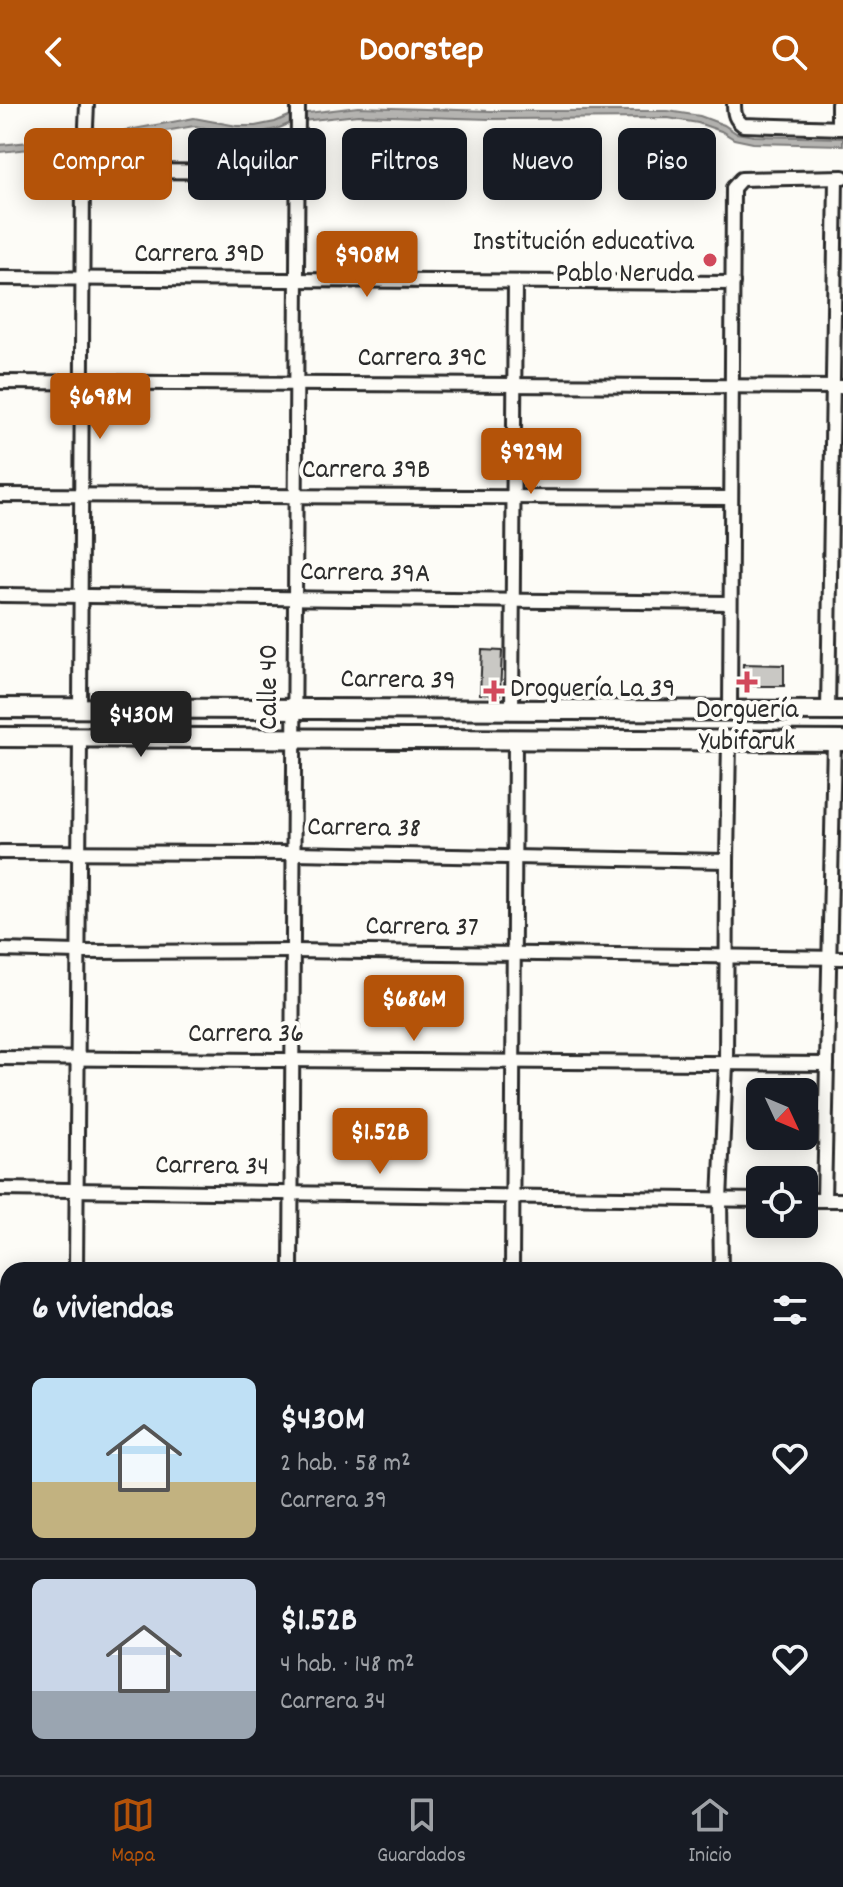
<!DOCTYPE html>
<html lang="es">
<meta charset="utf-8">
<style>
body{margin:0;font-family:Dekko,sans-serif;background:#242831;color:#f1f3f6;height:100vh;display:flex;flex-direction:column;font-size:30px;white-space:nowrap}
*{box-sizing:border-box;margin:0}
p{font-size:26px;color:#9ea1a6}
.icon{flex:none;width:44px;height:44px;fill:none;stroke:currentColor;stroke-width:2;stroke-linecap:round;stroke-linejoin:round}
.map{position:relative;flex:1;overflow:hidden}
.side{position:absolute;left:0px;top:1158px;width:844px;height:514px;display:flex;flex-direction:column;background:#171b24;border-radius:24px 24px 0 0;box-shadow:0 4px 20px #0003}
.side>*{flex:none}
.guide{position:absolute;left:24px;top:24px;width:796px;height:72px;display:flex;gap:16px}
.needle{width:52px;rotate:134deg}
.fabs{position:absolute;left:746px;top:974px;display:grid;gap:16px}
.fabs a{display:grid;place-items:center;width:72px;height:72px;border-radius:12px;background:#171b24;box-shadow:0 4px 20px #0003;font-size:40px}
.price{position:absolute;translate:-50% -68px;padding:0 18px;border-radius:8px;background:#b45309;color:#fff;font-size:26px;line-height:52px;filter:drop-shadow(0 2px 4px #0008)}
.price::after{content:'';position:absolute;left:50%;top:48px;width:24px;height:18px;margin-left:-12px;background:inherit;clip-path:polygon(0 0,100% 0,50% 100%)}
.price.selected{background:#222;color:#fff}
ul{padding:0;list-style:none}
li{display:flex;align-items:center;gap:24px;height:200px;padding:0 32px}
li+li{border-top:2px solid #363941}
li span{display:grid;place-items:center;flex:none;width:224px;height:160px;border-radius:12px;color:#555}
li>.icon{margin-inline-start:auto}
span .icon{width:96px;height:96px;fill:#fffc;stroke-width:1}
li b{font-size:34px}
h2{display:flex;justify-content:space-between;align-items:center;height:96px;padding:0 32px;font-size:34px}
.tag{padding:0 28px;border-radius:12px;background:#171b24;box-shadow:0 4px 20px #0003;font-size:28px;line-height:72px}
.tag.selected{background:#b45309;color:#fff}
header{display:flex;justify-content:space-between;align-items:center;height:104px;padding:0 32px;background:#b45309;color:#fff;font-size:36px;font-weight:700}
.tab-bar{display:flex;justify-content:space-around;align-items:center;height:112px;border-top:2px solid #363941;background:#171b24;font-size:22px;color:#9ea1a6}
.tab-bar a{display:grid;justify-items:center;gap:4px}
.tab-bar .selected{color:#b45309}
.map>svg:first-child{display:block}
.built{fill:#edece8}
.water{fill:#b5b4b1;stroke:#7e7d7b;stroke-width:2}
.building{fill:#c9c8c4;stroke:#2b2b2b;stroke-width:2}
.lines{fill:none;stroke-linecap:round;stroke-linejoin:round}
.minor-casing{stroke:#2b2b2b;stroke-width:18}
.secondary-casing{stroke:#2b2b2b;stroke-width:24}
.minor{stroke:#fdfcf7;stroke-width:12}
.secondary{stroke:#fdfcf7;stroke-width:18}
.poi-dot{fill:#d1495b;stroke:#fdfcf7;stroke-width:3}
.labels{text-anchor:middle;dominant-baseline:central;stroke-width:8;stroke-linejoin:round;paint-order:stroke}
.poi-label{font-size:28px;fill:#2b2b2b;stroke:#fdfcf7;text-anchor:end}
.street-label{font-size:28px;fill:#2b2b2b;stroke:#fdfcf7}
</style>
<header><svg class="icon" aria-label="back" viewBox="0 0 24 24"><path d="M15 5l-7 7 7 7"/></svg>Doorstep<svg class="icon" aria-label="search" viewBox="0 0 24 24"><circle cx="10" cy="10" r="6"/><path d="M15 15l6 6"/></svg></header>
<div class="map">
<svg width="843" height="1671" viewBox="0 0 843 1671">
<rect width="100%" height="100%" fill="#fdfcf7"/>
<filter id="ink" filterUnits="userSpaceOnUse"><feTurbulence type="fractalNoise" baseFrequency=".0125" numOctaves="2"/><feDisplacementMap in="SourceGraphic" scale="16" xChannelSelector="R" yChannelSelector="G"/><feConvolveMatrix kernelMatrix="1 2 1 2 8 2 1 2 1" color-interpolation-filters="sRGB"/></filter>
<g filter="url(#ink)">
<polygon class="built" points="97,1664 246,1664 247,1671 97,1671"/>
<polygon class="water" points="358,3 491,7 668,7 700,12 724,21 736,29 754,32 843,34 843,41 753,39 734,35 721,27 698,19 668,14 490,15 358,11 293,18 277,25 255,29 236,29 194,22 102,38 0,48 0,41 101,31 194,14 237,22 255,22 275,18 291,11"/>
<g class="building">
<polygon points="482,546 502,547 500,591 480,590"/>
<polygon points="743,560 784,561 784,582 742,582"/>
</g>
<g class="lines">
<defs>
<g id="minor">
<path d="M734,0C734,10 735,15 743,21L843,24"/>
<polyline points="86,22 87,0"/>
<polyline points="838,24 838,0"/>
<polyline points="0,174 733,179"/>
<polyline points="0,278 843,283"/>
<polyline points="0,391 731,394"/>
<polyline points="0,491 730,499"/>
<polyline points="80,605 83,70 97,67 298,68"/>
<polyline points="512,607 515,178"/>
<polyline points="730,607 733,84 741,75 843,73"/>
<polyline points="828,607 836,74"/>
<polyline points="0,748 294,749 727,757"/>
<polyline points="0,846 78,848 293,847 843,854"/>
<polyline points="0,954 827,960"/>
<polyline points="0,1085 760,1096"/>
<polyline points="804,1096 843,1096"/>
<polyline points="824,1096 834,637"/>
<polyline points="76,1166 80,634"/>
<polyline points="291,1166 298,0"/>
<polyline points="512,1166 515,635"/>
<polyline points="721,1166 720,1096 726,961 727,757 729,636"/>
<polyline points="836,1203 843,1203"/>
<polyline points="0,1218 8,1217"/>
<polyline points="836,1299 843,1298"/>
<polyline points="0,1314 8,1314"/>
<polyline points="836,1399 843,1399"/>
<polyline points="0,1408 8,1408"/>
<polyline points="836,1503 843,1503"/>
<polyline points="0,1516 8,1516"/>
<polyline points="836,1599 843,1598"/>
<polyline points="0,1607 8,1607"/>
<polyline points="597,1664 597,1671"/>
<polyline points="73,1671 73,1664"/>
<polyline points="720,1671 720,1664"/>
</g>
<g id="secondary">
<polyline points="0,604 843,607"/>
<polyline points="0,633 843,637"/>
</g>
</defs>
<use href="#minor" class="minor-casing"/>
<use href="#secondary" class="secondary-casing"/>
<use href="#minor" class="minor"/>
<use href="#secondary" class="secondary"/>
</g>
</g>
<g class="poi-dot">
<circle cx="710" cy="156" r="8"/>
<path d="M743 566h8v8h8v8h-8v8h-8v-8h-8v-8h8z"/>
<path d="M490 575h8v8h8v8h-8v8h-8v-8h-8v-8h8z"/>
</g>
<g class="labels">
<g class="poi-label">
<text x="694" y="140">Institución educativa<tspan x="694" dy="32">Pablo Neruda</tspan></text>
<text x="510" y="587" text-anchor="start">Droguería La 39</text>
<text x="747" y="608" text-anchor="middle">Dorguería<tspan x="747" dy="32">Yubifaruk</tspan></text>
</g>
<g class="street-label">
<text x="199" y="152">Carrera 39D</text>
<text x="422" y="256">Carrera 39C</text>
<text x="366" y="368">Carrera 39B</text>
<text transform="translate(365 471) rotate(1)">Carrera 39A</text>
<text transform="translate(398 578) rotate(1)">Carrera 39</text>
<text transform="translate(271 583) rotate(-90)">Calle 40</text>
<text transform="translate(364 726) rotate(1)">Carrera 38</text>
<text transform="translate(422 825) rotate(1)">Carrera 37</text>
<text x="246" y="932">Carrera 36</text>
<text transform="translate(212 1064) rotate(1)">Carrera 34</text>
</g>
</g>
</svg>
<div class="fabs">
<a><svg class="needle" viewBox="-14 -14 28 28"><path d="M0-13l5 13h-10z" fill="#e53935"/><path d="M0 13l5-13h-10z" fill="#9ea1a6"/></svg></a>
<a><svg class="icon" aria-label="locate" viewBox="0 0 24 24"><circle cx="12" cy="12" r="6"/><path d="M12 2v4M12 18v4M2 12h4M18 12h4"/></svg></a>
</div>
<b class="price" style="left:367px;top:195px">$908M</b>
<b class="price" style="left:100px;top:337px">$698M</b>
<b class="price" style="left:531px;top:392px">$929M</b>
<b class="price selected" style="left:141px;top:655px">$430M</b>
<b class="price" style="left:414px;top:939px">$686M</b>
<b class="price" style="left:380px;top:1072px">$1.52B</b>
<div class="guide">
<a class="tag selected">Comprar</a>
<a class="tag">Alquilar</a>
<a class="tag">Filtros</a>
<a class="tag">Nuevo</a>
<a class="tag">Piso</a>
</div>
<section class="side">
<h2>6 viviendas<svg class="icon" aria-label="filters" viewBox="0 0 24 24"><path d="M4 7h16M4 17h16"/><circle cx="9" cy="7" r="2"/><circle cx="15" cy="17" r="2"/></svg></h2>
<ul>
<li><span style="background:linear-gradient(#bfe0f5 65%,#c2b280 0)"><svg class="icon" aria-label="home" viewBox="0 0 24 24"><path d="M3 11l9-7 9 7M6 9v11h12V9"/></svg></span><div><b>$430M</b><p>2 hab. · 58 m²</p><p>Carrera 39</p></div><svg class="icon" aria-label="heart" viewBox="0 0 24 24"><path d="M12 20l-8-8c-3-5 5-10 8-4 3-6 11-1 8 4z"/></svg></li>
<li><span style="background:linear-gradient(#c9d6e8 70%,#9aa5b1 0)"><svg class="icon" aria-label="home" viewBox="0 0 24 24"><path d="M3 11l9-7 9 7M6 9v11h12V9"/></svg></span><div><b>$1.52B</b><p>4 hab. · 148 m²</p><p>Carrera 34</p></div><svg class="icon" aria-label="heart" viewBox="0 0 24 24"><path d="M12 20l-8-8c-3-5 5-10 8-4 3-6 11-1 8 4z"/></svg></li>
</ul>
</section>
</div>
<nav class="tab-bar">
<a class="selected"><svg class="icon" aria-label="map" viewBox="0 0 24 24"><path d="M3 6l6-2 6 2 6-2v14l-6 2-6-2-6 2zM9 4v14M15 6v14"/></svg>Mapa</a>
<a><svg class="icon" aria-label="saved" viewBox="0 0 24 24"><path d="M7 4h10v16l-5-4-5 4z"/></svg>Guardados</a>
<a><svg class="icon" aria-label="home" viewBox="0 0 24 24"><path d="M3 11l9-7 9 7M6 9v11h12V9"/></svg>Inicio</a>
</nav>
